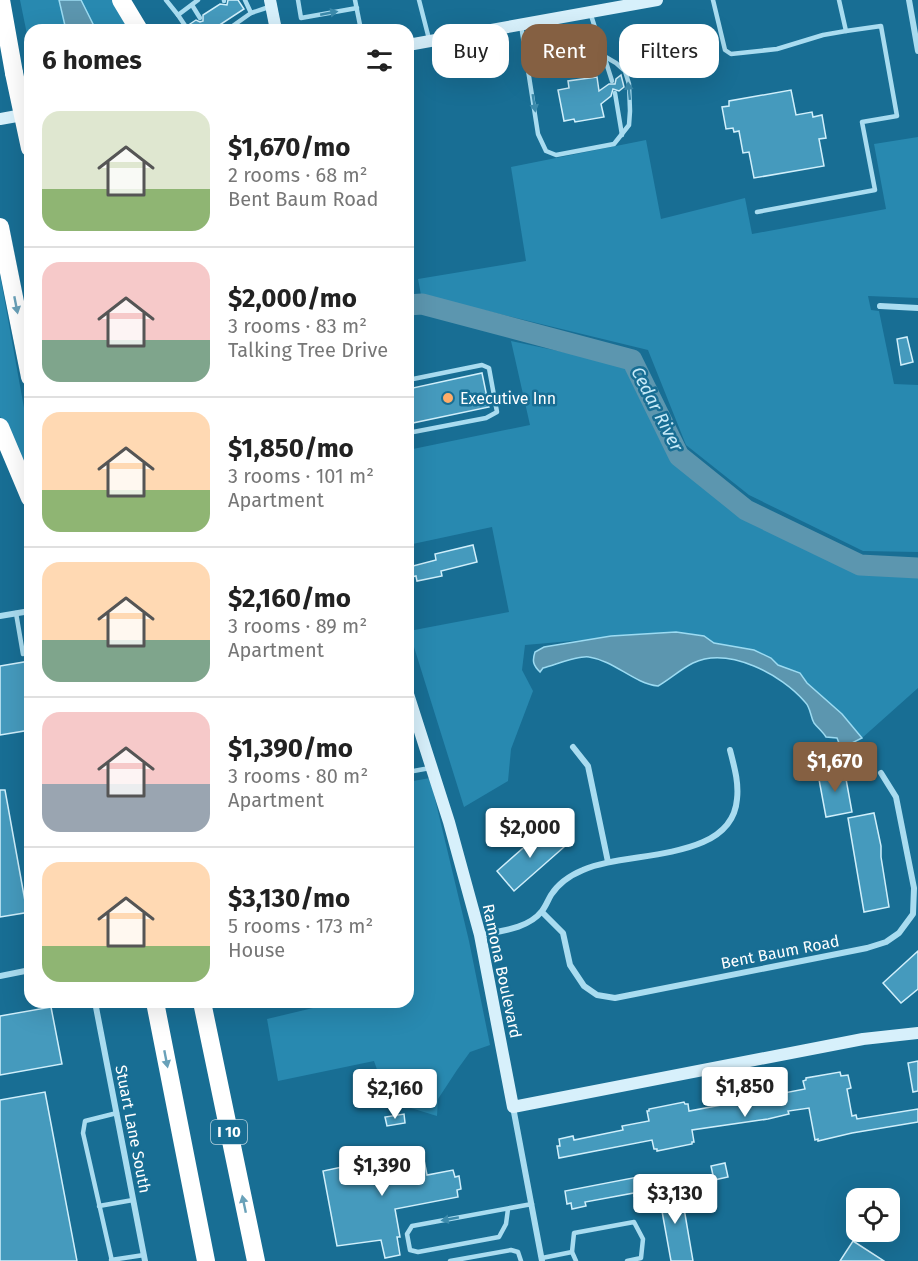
<!DOCTYPE html>
<meta charset="utf-8">
<style>
body{margin:0;font-family:"Fira Sans",sans-serif;background:#f6f6f6;color:#222;height:100vh;display:flex;flex-direction:column;font-size:22px;white-space:nowrap}
*{box-sizing:border-box;margin:0}
p{font-size:20px;color:#767676}
.icon{flex:none;width:33px;height:33px;fill:none;stroke:currentColor;stroke-width:2;stroke-linecap:round;stroke-linejoin:round}
.map{position:relative;flex:1;overflow:hidden}
.panel{position:absolute;left:24px;top:24px;width:390px;height:984px;display:flex;flex-direction:column;background:#fff;border-radius:18px;box-shadow:0 6px 24px #0002}
.panel>*{flex:none}
.guide{position:absolute;left:432px;top:24px;width:396px;height:54px;display:flex;gap:12px}
.controls{position:absolute;left:846px;top:1188px;display:grid;gap:12px}
.controls a{display:grid;place-items:center;width:54px;height:54px;border-radius:12px;background:#fff;box-shadow:0 6px 24px #0002;font-size:30px}
.price{position:absolute;translate:-50% -51px;padding:0 14px;border-radius:6px;background:#fff;color:#222;font-size:20px;line-height:39px;filter:drop-shadow(0 2px 3px #0008)}
.price::after{content:'';position:absolute;left:50%;top:36px;width:18px;height:14px;margin-left:-9px;background:inherit;clip-path:polygon(0 0,100% 0,50% 100%)}
.price.selected{background:#856042;color:#fff}
ul{padding:0;list-style:none}
li{display:flex;align-items:center;gap:18px;height:150px;padding:0 18px}
li+li{border-top:2px solid #e0e0e0}
li span{display:grid;place-items:center;flex:none;width:168px;height:120px;border-radius:18px;color:#555}
li>.icon{margin-inline-start:auto}
span .icon{width:72px;height:72px;fill:#fffc;stroke-width:1}
li b{font-size:26px}
h2{display:flex;justify-content:space-between;align-items:center;height:72px;padding:0 18px;font-size:26px}
.chip{padding:0 21px;border-radius:18px;background:#fff;box-shadow:0 6px 24px #0002;font-size:21px;line-height:54px}
.chip.selected{background:#856042;color:#fff}
.map>svg:first-child{display:block}
.green{fill:#2889b0}
.water{fill:#5c96af;stroke:#9cdbf2;stroke-width:1.5}
.lines{fill:none;stroke-linecap:round;stroke-linejoin:round}
.river{stroke:#5c96af;stroke-width:21}
.building{fill:#459abd;stroke:#d0effb;stroke-width:1.5}
.lane{stroke:#a9dcf0;stroke-width:4.5}
.street{stroke:#a9dcf0;stroke-width:6}
.secondary{stroke:#d7f0fb;stroke-width:12}
.highway{stroke:#fff;stroke-width:18}
.highway-bridge{stroke:#fff;stroke-width:18}
.oneway{fill:#3c8aab}
.oneway2{fill:#69a1b9}
.poi-dot{fill:#ffac68;stroke:#186e94;stroke-width:2}
.labels{text-anchor:middle;dominant-baseline:central;stroke-width:5;stroke-linejoin:round;paint-order:stroke}
.shield{fill:#186e94;stroke:#bad4df;stroke-width:1.5}
.shield-label{font-size:15px;font-weight:bold;fill:#fff}
.poi-label{font-size:16px;fill:#fff;stroke:#186e94;text-anchor:start}
.street-label{font-size:16px;fill:#fff;stroke:#186e94}
.water-label{font-size:18px;font-style:italic;fill:#c8ebf9;stroke:#186e94}
</style>
<div class="map">
<svg width="918" height="1261" viewBox="0 0 918 1261">
<rect width="100%" height="100%" fill="#186e94"/>
<g class="green">
<polygon points="20,0 59,0 66,30 30,30 30,49"/>
<polygon points="81,0 113,0 130,30 96,30"/>
<polygon points="918,137 918,298 868,296 871,310 879,311 894,384 918,385 918,552 863,551 749,495 686,445 648,350 421,295 418,279 526,261 511,167 646,140 661,219 745,198 752,234 886,209 874,144"/>
<polygon points="0,275 30,441 30,484 0,416"/>
<polygon points="511,341 625,365 674,460 742,515 859,574 918,576 918,688 862,738 842,714 807,683 800,673 778,665 771,658 754,650 714,643 704,636 676,632 525,645 522,670 533,691 511,749 508,781 464,807 409,631 509,612 492,527 408,545 408,450 530,425"/>
<polygon points="430,778 469,941 490,1045 470,1052 457,1070 438,1099 437,1116 388,1101 374,1061 278,1081 267,1019 338,1002 408,1002 408,782"/>
</g>
<g class="water">
<polygon points="59,0 81,0 96,30 66,30"/>
<path d="M676,632L704,636L714,643L754,650L771,658L778,665L800,673L807,683L842,714L862,738L850,744L839,743L837,738L826,737C823,732 817,727 814,723C810,716 811,708 805,702C782,675 729,646 693,663C681,669 670,679 658,686C633,683 615,661 589,657C579,655 555,665 543,668L540,672C533,665 532,661 535,652L544,647L611,636Z"/>
</g>
<g class="lines">
<polyline class="river" points="408,305 422,304 632,360 679,456 746,510 860,565 918,568"/>
</g>
<g class="building">
<polygon points="228,0 238,0 244,9 212,30 192,30 190,24 196,20 200,22 203,21 203,15 220,4 227,5"/>
<polygon points="621,75 624,87 619,91 613,89 611,96 601,104 604,117 575,122 574,119 564,121 558,90 569,88 568,81 597,77 599,91 609,84 615,84 616,79"/>
<polygon points="791,90 796,115 812,112 813,117 822,115 826,138 819,139 824,166 754,178 749,152 743,153 739,131 734,132 733,128 726,129 722,107 729,106 729,101"/>
<polygon points="907,337 913,362 901,365 897,339"/>
<polygon points="482,373 489,407 408,424 408,389"/>
<polygon points="473,545 477,562 441,571 442,576 417,581 416,576 411,577 409,567 436,560 435,554"/>
<polygon points="30,661 30,730 0,735 0,666"/>
<polygon points="844,768 852,812 826,817 818,774"/>
<polygon points="0,790 5,790 25,901 30,900 30,912 0,917"/>
<polygon points="874,813 881,846 881,857 889,907 864,912 848,818"/>
<polygon points="547,827 564,847 514,891 497,871"/>
<polygon points="918,951 918,989 901,1003 883,983"/>
<polygon points="51,1007 62,1064 0,1075 0,1016"/>
<polygon points="918,1061 918,1091 913,1092 908,1063"/>
<polygon points="840,1072 841,1076 848,1075 851,1088 847,1089 852,1116 856,1115 857,1119 918,1109 918,1122 852,1133 818,1141 818,1139 815,1140 809,1108 788,1111 789,1114 768,1119 692,1130 694,1142 692,1142 692,1144 657,1151 657,1149 654,1149 652,1140 559,1158 557,1146 560,1146 559,1139 573,1136 574,1140 623,1130 622,1126 649,1121 647,1111 649,1111 649,1109 684,1102 685,1104 688,1104 689,1111 753,1099 805,1089 803,1081 806,1080 806,1078"/>
<polygon points="45,1092 77,1261 0,1261 0,1100"/>
<polygon points="404,1114 405,1123 387,1126 385,1117"/>
<polygon points="422,1150 427,1175 453,1170 455,1177 459,1176 461,1189 457,1190 458,1197 395,1209 400,1237 397,1237 400,1255 385,1258 381,1240 337,1246 323,1171"/>
<polygon points="725,1163 728,1177 714,1180 711,1166"/>
<polygon points="648,1175 652,1193 634,1196 634,1193 585,1202 586,1206 572,1209 571,1203 567,1204 565,1191"/>
<polygon points="676,1186 685,1214 693,1261 671,1261 658,1189"/>
<polygon points="853,1241 884,1261 840,1261"/>
</g>
<g class="lines">
<g class="lane">
<polyline points="166,0 178,15"/>
<polyline points="224,0 224,1"/>
<polyline points="245,0 251,13"/>
<polyline points="298,0 301,18 357,8"/>
<polyline points="355,0 361,30"/>
<polyline points="419,0 429,39"/>
<polyline points="713,0 725,50 731,54 777,49 823,35 846,31 839,0"/>
<polyline points="192,5 200,18"/>
<polyline points="590,12 612,81"/>
<polyline points="521,25 538,134 546,151 556,155 614,144 629,125 630,111 629,84 625,71 616,63 604,56 528,68"/>
<polyline points="188,30 178,15 198,0"/>
<polyline points="227,30 251,13 269,7"/>
<polyline points="615,93 622,135"/>
<polyline points="757,212 875,190 862,122 897,116 881,26 846,31"/>
<polyline points="408,380 482,365 489,368 497,412 486,418 408,433"/>
<polyline points="16,613 23,654"/>
<polyline points="408,772 430,768"/>
<polyline points="99,1206 133,1200"/>
<polyline points="508,1209 506,1224 499,1237 418,1252 410,1250 407,1234 412,1226 532,1204"/>
<polyline points="542,1258 572,1252"/>
<polyline points="111,1260 144,1255"/>
<polyline points="112,1261 83,1133 85,1121 117,1113"/>
<polyline points="450,1261 511,1250 518,1252 521,1261"/>
<polyline points="576,1261 572,1252 574,1233 634,1222 643,1239 641,1258 627,1261"/>
</g>
<g class="street">
<polyline points="909,0 918,51"/>
<polyline points="880,306 918,308"/>
<polyline points="0,616 30,611"/>
<polyline points="573,747 588,766 608,862"/>
<polyline points="542,912 563,933 570,965 584,986 597,995 615,998 867,948 886,942 899,933 913,914 914,888 896,797 881,773"/>
<path d="M480,935C500,931 528,929 542,911C546,906 548,900 551,895C558,884 571,875 583,870C627,850 732,863 737,799C739,782 734,766 730,750"/>
<polyline points="0,976 30,970"/>
<polyline points="95,1002 145,1261"/>
<polyline points="513,1107 542,1261"/>
</g>
<g class="secondary">
<polyline points="270,0 276,30"/>
<polyline points="408,45 657,0"/>
<polyline points="0,119 28,114"/>
<polyline points="408,694 449,822 480,935 513,1107 863,1039 918,1033"/>
</g>
<g class="highway">
<polyline points="1,0 14,73"/>
<polyline points="121,0 139,30"/>
<polyline points="0,227 30,377"/>
<polyline points="0,427 30,498"/>
<polyline points="155,1002 206,1261"/>
<polyline points="202,1002 256,1261"/>
</g>
<polyline class="highway-bridge" points="14,73 30,148"/>
</g>
<defs><path id="oneway-solid" d="M-6-.8H1V-3.2L6.5 0L1 3.2V.8H-6Z" transform="scale(1.5)"/></defs>
<g class="oneway">
<use href="#oneway-solid" transform="translate(329 13) rotate(-11)"/>
<use href="#oneway-solid" transform="translate(629 91) rotate(-96)"/>
<use href="#oneway-solid" transform="translate(534 103) rotate(81)"/>
<use href="#oneway-solid" transform="translate(450 1219) rotate(170)"/>
</g>
<g class="oneway2">
<use href="#oneway-solid" transform="translate(16 305) rotate(79)"/>
<use href="#oneway-solid" transform="translate(166 1059) rotate(79)"/>
<use href="#oneway-solid" transform="translate(244 1204) rotate(-102)"/>
</g>
<circle class="poi-dot" cx="448" cy="398" r="6"/>
<g class="labels">
<rect class="shield" x="211" y="1120" width="36" height="24" rx="4.5"/>
<g class="shield-label">
<text x="229" y="1132">I 10</text>
</g>
<g class="poi-label">
<text x="460" y="398">Executive Inn</text>
</g>
<g class="street-label">
<text transform="translate(780 952) rotate(-11)">Bent Baum Road</text>
<text transform="translate(502 971) rotate(78)">Ramona Boulevard</text>
<text transform="translate(133 1129) rotate(79)">Stuart Lane South</text>
</g>
<g class="water-label">
<text transform="translate(657 409) rotate(63)">Cedar River</text>
</g>
</g>
</svg>
<div class="controls">
<a><svg class="icon" aria-label="locate" viewBox="0 0 24 24"><circle cx="12" cy="12" r="6"/><path d="M12 2v4M12 18v4M2 12h4M18 12h4"/></svg></a>
</div>
<b class="price selected" style="left:835px;top:793px">$1,670</b>
<b class="price" style="left:530px;top:859px">$2,000</b>
<b class="price" style="left:745px;top:1118px">$1,850</b>
<b class="price" style="left:395px;top:1120px">$2,160</b>
<b class="price" style="left:382px;top:1197px">$1,390</b>
<b class="price" style="left:675px;top:1225px">$3,130</b>
<div class="guide">
<a class="chip">Buy</a>
<a class="chip selected">Rent</a>
<a class="chip">Filters</a>
</div>
<section class="panel">
<h2>6 homes<svg class="icon" aria-label="filters" viewBox="0 0 24 24"><path d="M4 7h16M4 17h16"/><circle cx="9" cy="7" r="2"/><circle cx="15" cy="17" r="2"/></svg></h2>
<ul>
<li><span style="background:linear-gradient(#dfe7d0 65%,#8fb573 0)"><svg class="icon" aria-label="home" viewBox="0 0 24 24"><path d="M3 11l9-7 9 7M6 9v11h12V9"/></svg></span><div><b>$1,670/mo</b><p>2 rooms · 68 m²</p><p>Bent Baum Road</p></div></li>
<li><span style="background:linear-gradient(#f6c9c9 65%,#7fa58c 0)"><svg class="icon" aria-label="home" viewBox="0 0 24 24"><path d="M3 11l9-7 9 7M6 9v11h12V9"/></svg></span><div><b>$2,000/mo</b><p>3 rooms · 83 m²</p><p>Talking Tree Drive</p></div></li>
<li><span style="background:linear-gradient(#ffd9b3 65%,#8fb573 0)"><svg class="icon" aria-label="home" viewBox="0 0 24 24"><path d="M3 11l9-7 9 7M6 9v11h12V9"/></svg></span><div><b>$1,850/mo</b><p>3 rooms · 101 m²</p><p>Apartment</p></div></li>
<li><span style="background:linear-gradient(#ffd9b3 65%,#7fa58c 0)"><svg class="icon" aria-label="home" viewBox="0 0 24 24"><path d="M3 11l9-7 9 7M6 9v11h12V9"/></svg></span><div><b>$2,160/mo</b><p>3 rooms · 89 m²</p><p>Apartment</p></div></li>
<li><span style="background:linear-gradient(#f6c9c9 60%,#9aa5b1 0)"><svg class="icon" aria-label="home" viewBox="0 0 24 24"><path d="M3 11l9-7 9 7M6 9v11h12V9"/></svg></span><div><b>$1,390/mo</b><p>3 rooms · 80 m²</p><p>Apartment</p></div></li>
<li><span style="background:linear-gradient(#ffd9b3 70%,#8fb573 0)"><svg class="icon" aria-label="home" viewBox="0 0 24 24"><path d="M3 11l9-7 9 7M6 9v11h12V9"/></svg></span><div><b>$3,130/mo</b><p>5 rooms · 173 m²</p><p>House</p></div></li>
</ul>
</section>
</div>
